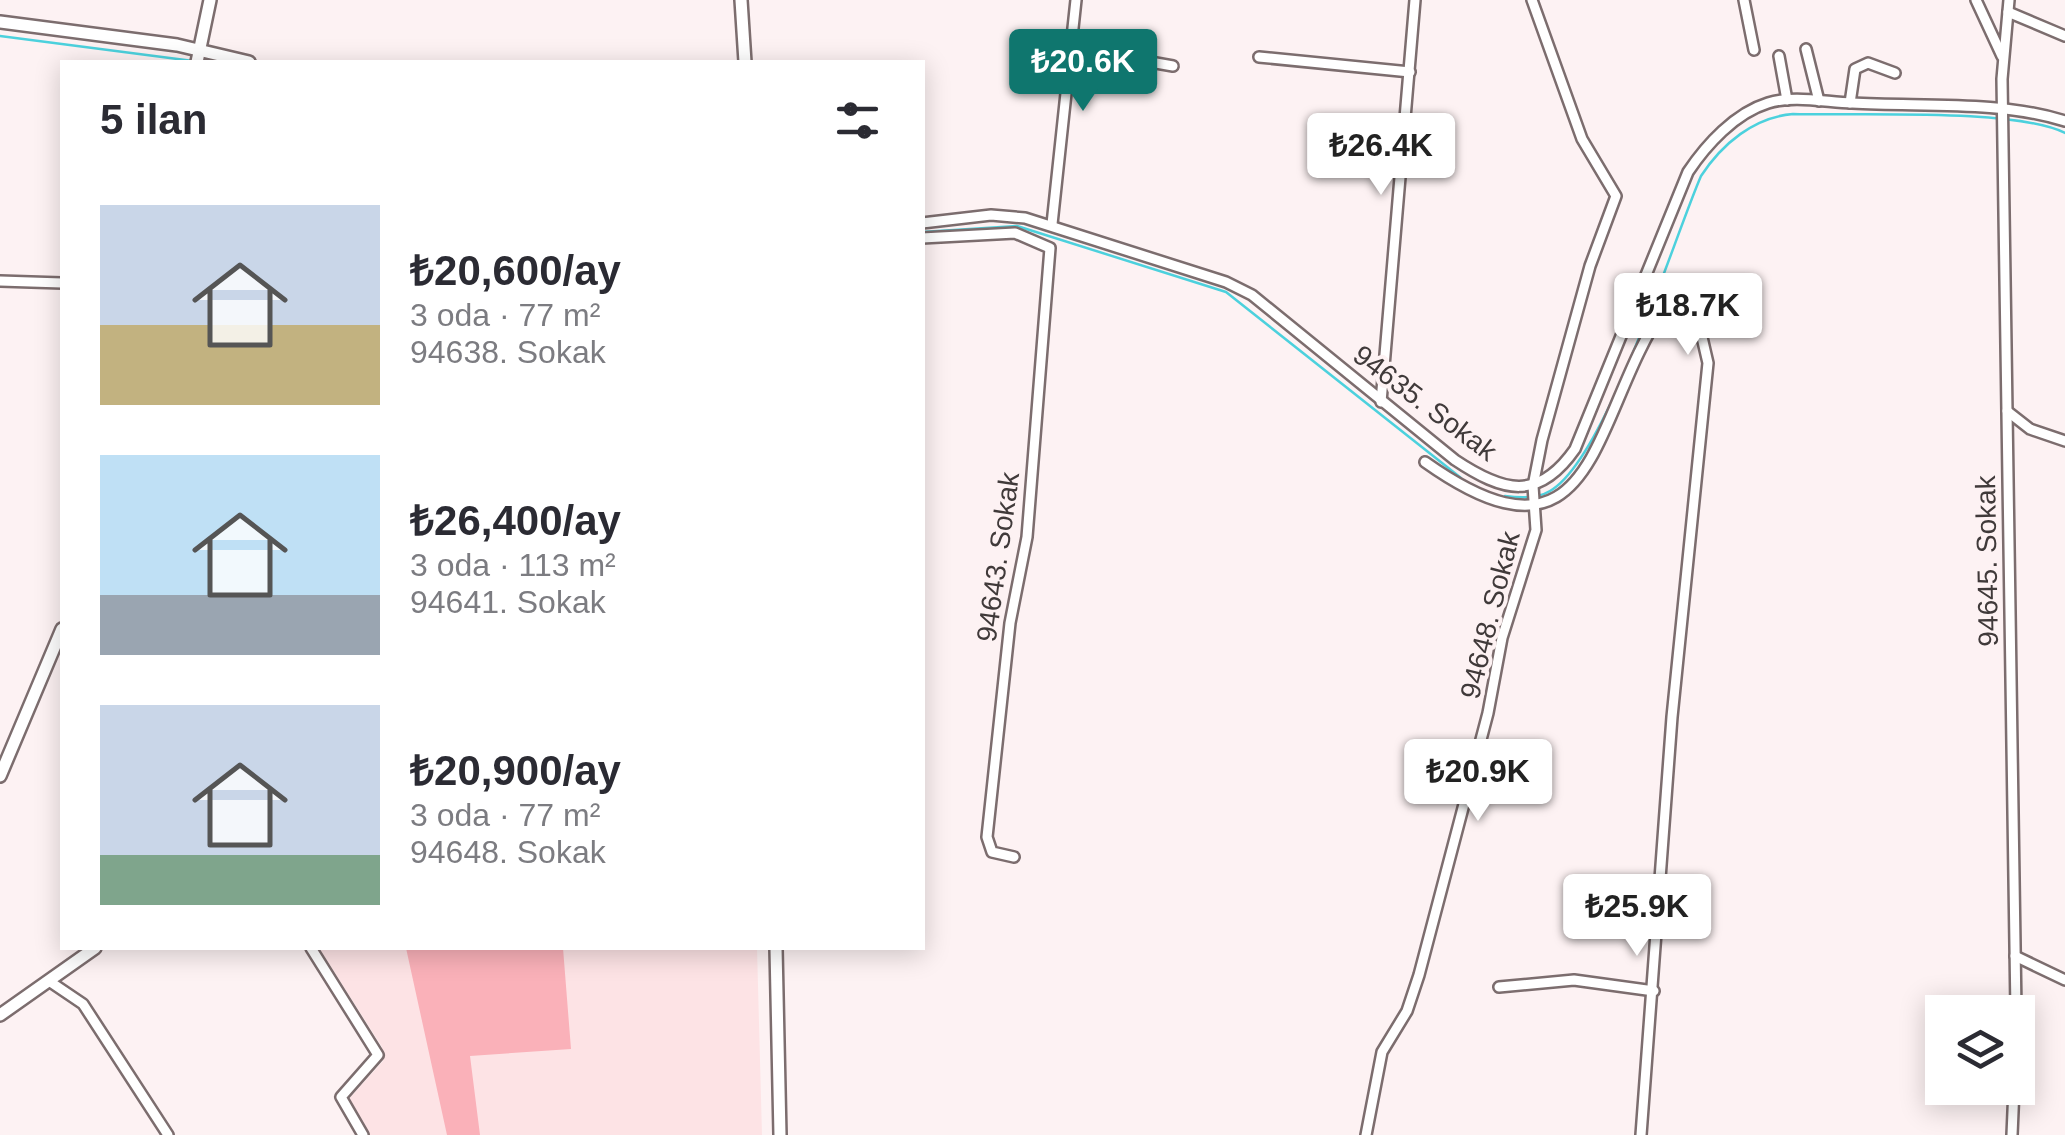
<!DOCTYPE html>
<html lang="tr">
<meta charset="utf-8">
<style>
body{margin:0;font-family:Arial,sans-serif;background:#f7f7f7;color:#2b2b33;height:100vh;display:flex;flex-direction:column;font-size:38px;white-space:nowrap}
*{box-sizing:border-box;margin:0}
p{font-size:32px;color:#7c7c81}
.icon{flex:none;width:55px;height:55px;fill:none;stroke:currentColor;stroke-width:2;stroke-linecap:round;stroke-linejoin:round}
.map{position:relative;flex:1;overflow:hidden}
.panel{position:absolute;left:60px;top:60px;width:865px;height:890px;display:flex;flex-direction:column;background:#fff;border-radius:0px;box-shadow:0 5px 25px #0003}
.panel>*{flex:none}
.fabs{position:absolute;left:1925px;top:995px;display:grid;gap:20px}
.fabs a{display:grid;place-items:center;width:110px;height:110px;border-radius:0px;background:#fff;box-shadow:0 5px 25px #0003;font-size:50px}
.price{position:absolute;translate:-50% -85px;padding:0 22px;border-radius:10px;background:#fff;color:#222;font-size:32px;line-height:65px;filter:drop-shadow(0 2px 5px #0008)}
.price::after{content:'';position:absolute;left:50%;top:60px;width:30px;height:22px;margin-left:-15px;background:inherit;clip-path:polygon(0 0,100% 0,50% 100%)}
.price.selected{background:#0f766e;color:#fff}
ul{padding:0;list-style:none}
li{display:flex;align-items:center;gap:30px;height:250px;padding:0 40px}
li span{display:grid;place-items:center;flex:none;width:280px;height:200px;border-radius:0px;color:#555}
li>.icon{margin-inline-start:auto}
span .icon{width:120px;height:120px;fill:#fffc;stroke-width:1}
li b{font-size:42px}
h2{display:flex;justify-content:space-between;align-items:center;height:120px;padding:0 40px;font-size:42px}
.map>svg:first-child{display:block}
.built{fill:#fde3e5}
.green{fill:#fab1b9}
.lines{fill:none;stroke-linecap:round;stroke-linejoin:round}
.stream{stroke:#4cd1dd;stroke-width:2.5}
.minor-casing{stroke:#7c6d6e;stroke-width:14}
.tertiary-casing{stroke:#7c6d6e;stroke-width:16}
.minor{stroke:#fff;stroke-width:9}
.tertiary{stroke:#fff;stroke-width:11}
.labels{text-anchor:middle;dominant-baseline:central;stroke-width:8;stroke-linejoin:round;paint-order:stroke}
.street-label{font-size:28px;fill:#403a3a;stroke:#fdf2f3}
</style>
<div class="map">
<svg width="2065" height="1135" viewBox="0 0 2065 1135">
<rect width="100%" height="100%" fill="#fdf2f3"/>
<polygon class="built" points="319,948 757,948 762,1135 369,1135 348,1100 383,1061 382,1047"/>
<polygon class="green" points="406,948 563,948 571,1049 470,1056 480,1135 447,1135"/>
<g class="lines">
<g class="stream">
<polyline points="0,36 193,61"/>
<polyline points="922,232 1017,226 1226,292 1461,478"/>
<path d="M1505,496C1519,498 1537,499 1550,491C1606,459 1672,243 1701,176C1722,144 1754,117 1793,114C1856,116 2015,108 2065,133"/>
</g>
<defs>
<g id="minor">
<polyline points="1744,0 1754,50"/>
<polyline points="1976,0 2002,56"/>
<polyline points="2009,0 2002,79 2016,1012"/>
<polyline points="2008,12 2065,36"/>
<polyline points="1071,48 1173,66"/>
<polyline points="1806,49 1819,101"/>
<polyline points="1779,56 1787,100"/>
<polyline points="1259,57 1410,72"/>
<polyline points="1850,103 1855,69 1868,63 1895,73"/>
<path d="M922,223L991,215L1025,218L1226,282L1252,295L1455,460C1503,492 1538,502 1575,449L1688,172C1706,145 1735,113 1768,103C1793,95 1825,102 1852,103C1921,107 1998,100 2065,121"/>
<polyline points="1052,224 1076,0"/>
<polyline points="922,238 1015,233 1050,248 1027,537 1010,623 987,837 992,852 1014,857"/>
<polyline points="0,281 62,283"/>
<polyline points="1381,402 1415,0"/>
<polyline points="2007,411 2030,429 2065,441"/>
<path d="M1425,462C1600,586 1590,415 1665,307L1683,300L1698,320L1708,363L1672,717L1641,1135"/>
<polyline points="311,948 378,1055 341,1097 363,1135"/>
<polyline points="2015,956 2065,980"/>
<polyline points="49,981 83,1004 168,1135"/>
<polyline points="1499,987 1574,980 1654,991"/>
<polyline points="1366,1135 1382,1052 1407,1011 1419,975 1488,713 1502,638 1536,530 1533,486 1542,440 1590,266 1616,196 1582,139 1532,0"/>
<polyline points="2012,1135 2014,1088"/>
</g>
<g id="tertiary">
<polyline points="741,0 745,62"/>
<polyline points="0,22 177,45 249,62"/>
<polyline points="197,62 210,0"/>
<polyline points="0,776 62,629"/>
<polyline points="776,948 780,1135"/>
<polyline points="0,1015 95,948"/>
</g>
</defs>
<use href="#minor" class="minor-casing"/>
<use href="#tertiary" class="tertiary-casing"/>
<use href="#minor" class="minor"/>
<use href="#tertiary" class="tertiary"/>
</g>
<g class="labels">
<g class="street-label">
<text transform="translate(1425 403) rotate(37)">94635. Sokak</text>
<text transform="translate(998 557) rotate(-82)">94643. Sokak</text>
<text transform="translate(1987 561) rotate(-91)">94645. Sokak</text>
<text transform="translate(1490 615) rotate(-76)">94648. Sokak</text>
</g>
</g>
</svg>
<div class="fabs">
<a><svg class="icon" aria-label="layers" viewBox="0 0 24 24"><path d="M12 4l9 5-9 5-9-5zM3 14l9 5 9-5"/></svg></a>
</div>
<b class="price selected" style="left:1083px;top:114px">₺20.6K</b>
<b class="price" style="left:1381px;top:198px">₺26.4K</b>
<b class="price" style="left:1688px;top:358px">₺18.7K</b>
<b class="price" style="left:1478px;top:824px">₺20.9K</b>
<b class="price" style="left:1637px;top:959px">₺25.9K</b>
<section class="panel">
<h2>5 ilan<svg class="icon" aria-label="filters" viewBox="0 0 24 24"><path d="M4 7h16M4 17h16"/><circle cx="9" cy="7" r="2"/><circle cx="15" cy="17" r="2"/></svg></h2>
<ul>
<li><span style="background:linear-gradient(#c9d6e8 60%,#c2b280 0)"><svg class="icon" aria-label="home" viewBox="0 0 24 24"><path d="M3 11l9-7 9 7M6 9v11h12V9"/></svg></span><div><b>₺20,600/ay</b><p>3 oda · 77 m²</p><p>94638. Sokak</p></div></li>
<li><span style="background:linear-gradient(#bfe0f5 70%,#9aa5b1 0)"><svg class="icon" aria-label="home" viewBox="0 0 24 24"><path d="M3 11l9-7 9 7M6 9v11h12V9"/></svg></span><div><b>₺26,400/ay</b><p>3 oda · 113 m²</p><p>94641. Sokak</p></div></li>
<li><span style="background:linear-gradient(#c9d6e8 75%,#7fa58c 0)"><svg class="icon" aria-label="home" viewBox="0 0 24 24"><path d="M3 11l9-7 9 7M6 9v11h12V9"/></svg></span><div><b>₺20,900/ay</b><p>3 oda · 77 m²</p><p>94648. Sokak</p></div></li>
</ul>
</section>
</div>
